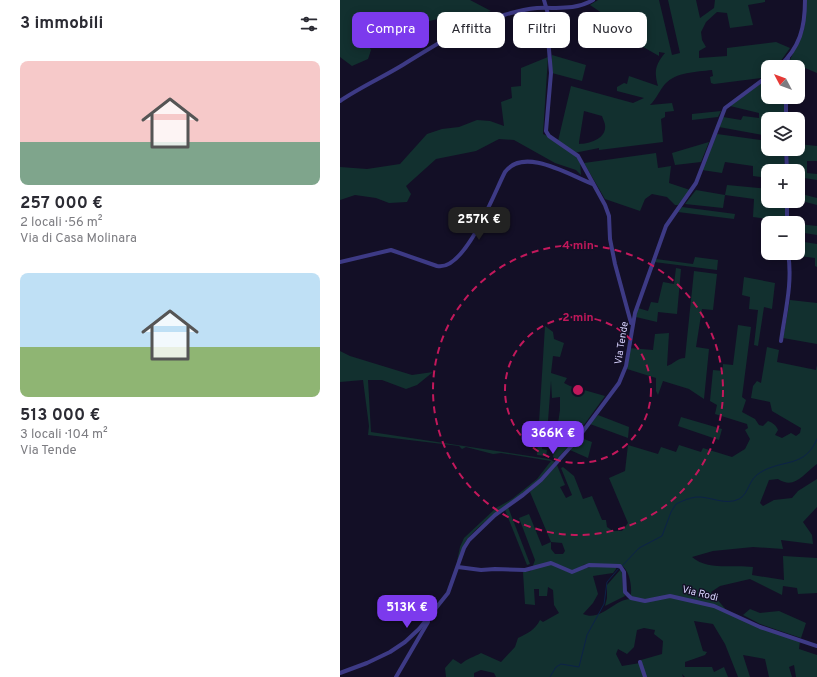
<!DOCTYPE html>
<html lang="it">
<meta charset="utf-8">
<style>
body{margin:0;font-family:Overpass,sans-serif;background:#f7f7f7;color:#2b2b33;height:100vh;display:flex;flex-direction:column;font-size:15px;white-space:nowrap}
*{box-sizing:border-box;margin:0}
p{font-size:13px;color:#7c7c81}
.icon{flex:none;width:22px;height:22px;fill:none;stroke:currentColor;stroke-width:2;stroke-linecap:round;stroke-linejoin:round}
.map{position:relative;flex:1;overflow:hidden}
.panel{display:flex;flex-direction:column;background:#fff;width:340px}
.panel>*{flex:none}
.banner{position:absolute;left:12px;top:12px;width:380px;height:36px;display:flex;gap:8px}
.needle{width:26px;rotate:311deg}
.fabs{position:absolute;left:421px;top:60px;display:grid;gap:8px}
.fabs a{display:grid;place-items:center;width:44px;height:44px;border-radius:8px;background:#fff;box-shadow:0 2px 10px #0003;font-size:20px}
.price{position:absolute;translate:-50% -34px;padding:0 9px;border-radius:8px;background:#7c3aed;color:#fff;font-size:13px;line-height:26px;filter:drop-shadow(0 1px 2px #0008)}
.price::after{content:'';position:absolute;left:50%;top:24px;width:12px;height:9px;margin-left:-6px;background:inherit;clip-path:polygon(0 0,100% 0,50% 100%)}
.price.current{background:#222;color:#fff}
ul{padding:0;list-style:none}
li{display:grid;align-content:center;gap:8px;height:212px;padding:0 20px}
li span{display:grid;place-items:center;height:124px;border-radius:8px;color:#555}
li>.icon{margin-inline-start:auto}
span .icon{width:72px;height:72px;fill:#fffc;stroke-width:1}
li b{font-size:17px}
h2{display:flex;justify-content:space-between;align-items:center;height:48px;padding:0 20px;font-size:17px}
.chip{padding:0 14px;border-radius:8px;background:#fff;box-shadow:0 2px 10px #0003;font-size:14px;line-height:36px}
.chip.current{background:#7c3aed;color:#fff}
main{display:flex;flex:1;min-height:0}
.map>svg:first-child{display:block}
.green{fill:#12302f;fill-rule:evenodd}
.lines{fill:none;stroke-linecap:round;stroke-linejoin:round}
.stream{stroke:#0c2248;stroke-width:1}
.minor{stroke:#3d3a85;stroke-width:4}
.ring{fill:none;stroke:#c2185b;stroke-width:2;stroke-dasharray:7 5}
.labels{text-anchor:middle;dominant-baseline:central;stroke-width:3;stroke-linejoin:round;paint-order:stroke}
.street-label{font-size:10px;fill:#d9d4ff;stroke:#130f26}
.centre{fill:#c2185b;stroke:#130f26;stroke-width:2}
.ring-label{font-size:12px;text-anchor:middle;font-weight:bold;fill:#c2185b;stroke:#130f26;stroke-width:3;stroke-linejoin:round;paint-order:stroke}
</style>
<main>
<section class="panel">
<h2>3 immobili<svg class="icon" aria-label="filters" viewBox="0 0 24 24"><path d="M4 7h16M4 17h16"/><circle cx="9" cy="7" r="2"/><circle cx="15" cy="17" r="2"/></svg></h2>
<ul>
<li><span style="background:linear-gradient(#f6c9c9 65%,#7fa58c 0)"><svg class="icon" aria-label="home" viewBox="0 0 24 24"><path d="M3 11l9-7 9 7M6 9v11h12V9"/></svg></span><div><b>257 000 €</b><p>2 locali · 56 m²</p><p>Via di Casa Molinara</p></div></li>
<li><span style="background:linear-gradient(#bfe0f5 60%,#8fb573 0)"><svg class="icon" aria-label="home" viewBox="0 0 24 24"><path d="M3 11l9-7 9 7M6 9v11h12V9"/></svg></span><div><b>513 000 €</b><p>3 locali · 104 m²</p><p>Via Tende</p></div></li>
</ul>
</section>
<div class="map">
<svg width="477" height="677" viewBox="0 0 477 677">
<rect width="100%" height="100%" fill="#130f26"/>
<g class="green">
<polygon points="0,0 130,0 151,11 125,19 98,19 59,28 29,20 17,25 18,32 25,39 31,50 28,59 12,66 0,57"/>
<path d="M258,0H319L332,55L340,53L328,0H356L360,18L374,8L375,0H425V2L408,5L413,25L390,28L387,13L377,12L366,22L361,32L362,40L366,47L359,51V58L387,56V48L436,42L450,48L440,62L423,63L424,74L421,78L374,84L371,83L370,77L373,76L372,70C356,72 336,72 325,84C319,91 317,98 310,105L332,103L334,111L325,112V117L321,119L323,142L259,150V148L234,153L240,161L241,175L236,170L215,163L174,140L159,139L136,151L96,159L66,186L71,194L67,202L49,203L36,198L15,195L0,200V167L27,169L60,164L87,134L102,129L119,127L137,120L150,121L164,126L161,102L172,98L171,87L181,86V68L208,57L203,134L218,141L231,86L293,103L304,98L277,91V87L284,83L287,84L289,76L318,86C314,72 315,65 325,53L319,52V56L263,24L268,17L250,5ZM244,111L262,116C263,119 265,123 265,125C267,139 249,144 239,144V142Z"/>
<polygon points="466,0 477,0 477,73 465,68 463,71 458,67 452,67 449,62 464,30"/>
<polygon points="212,55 246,65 242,81 212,73"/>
<polygon points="428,78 428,97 444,97 444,119 428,119 428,136 379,127 383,117 401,120 403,116 419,118 419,113 390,106"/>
<polygon points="381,111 378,117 352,120 352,114"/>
<polygon points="377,134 428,141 428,149 444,149 445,171 428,171 428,178 413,176 413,166 385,162 382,173 362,170"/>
<polygon points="369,142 361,162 335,165 332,153"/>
<polygon points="458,144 477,146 477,161 467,161 467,173 477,174 477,180 458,177 458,171 448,171 448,149 458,149"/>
<polygon points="316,153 318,168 331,166 329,183 350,190 338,205 335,205 327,197 312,194 305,199 300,211 265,199 244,163"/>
<polygon points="387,185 428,189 428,201 445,204 445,221 413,217 414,199 385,195 383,208 345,204 356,190 385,195"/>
<polygon points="458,193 477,198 477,205 458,200"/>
<polygon points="342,207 395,214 394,219 338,212"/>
<polygon points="458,224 477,226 477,235 458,232"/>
<polygon points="458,241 477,244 477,267 475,266 475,258 451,255 450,253 458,253"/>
<polygon points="355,257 378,260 377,270 314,262 316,259 353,264"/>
<polygon points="336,268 341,269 337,314 318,312 317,322 296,317 298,308 308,311 311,302 318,303 323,282 334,284"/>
<path d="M354,271L377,274L373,310L362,309L356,347L369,349L364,399L349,389L323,381L318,395L316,391V378L287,369L289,348L313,350L315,334L329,333L327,366C334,364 337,358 345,358Z"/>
<polygon points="404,277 435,283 432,309 424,307 418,346 414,345 418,310 409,309 410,297 402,295"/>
<polygon points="450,300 477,303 477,344 443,338"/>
<path d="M398,325L411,327L402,397L406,400L402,412L415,419L419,425L423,426L428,421C433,423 436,425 438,430L435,435L442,438L451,433L456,436L460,433L461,428L432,411L430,402L411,398L413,386L417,381L421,383L427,347L439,350L437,362L476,370L477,365V464C463,474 455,490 438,479L429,480L420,503L423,506L434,500L452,498L458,491L477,479V507L463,522L472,535L473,544L441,540L443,549L413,547L373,551L352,557C368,571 392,564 413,567L412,575L444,580L443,556L477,558V593L458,594L457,588L443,586L442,595L410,579L380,586L371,592L387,611L420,627L460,641L459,649L477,655V677H456L454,665L449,667L452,677H429L425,659L403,655L410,677H398L385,644L373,624L354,621L363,651L367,652L365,655L345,662V667H372L374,672L384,667L388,677H345L342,674L343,677H306L301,660L322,654L323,641L314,634L315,630L304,628L297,630L294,647L287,654L278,649L276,654L282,666L300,663L303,677H156L154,673L141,670L134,673V677H106L105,668L113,659L121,664C128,658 134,657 141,653L161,662L175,647L178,638C188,633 195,630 200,620L203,622L219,613L214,605L213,590L208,587L207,596H199V589H194L195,605L185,604L183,572L191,571L195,560L179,518L189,514L202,546L211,542L190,492L217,465L225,485L220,487L226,498L232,495L221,468L223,467L234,476L243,499L252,496L262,520H266L267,527L273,531H282L288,523L269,478L285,471L288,445L318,454L321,447L336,452L339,445L361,452L363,448L392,457L405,449L410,439L405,430L408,428L407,424L375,414L377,405L370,401L373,370L383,371V364L393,365ZM211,542L222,543L225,551L223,554H215L211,549ZM248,564L281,565C290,570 293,589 290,599C273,600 261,622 243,614L253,603L258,594L253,576L273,573L276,569V567H251L241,569L243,565Z"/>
<polygon points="205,326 213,332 214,339 224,343 220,357 213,356 211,373 227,378 224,383 230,386 265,396 230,444 217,459 213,457 220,410 220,397 212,398 211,381 208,421 204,421 202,449 207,450 206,456 197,455"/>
<path d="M0,351L10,356L72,375L93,372L77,385L66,389L42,380H28L31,432L209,459L215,462C204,474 193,487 179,496C165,507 131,529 124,545C121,550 120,557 118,563L117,561L120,547L124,538L156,508L172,499L197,479L211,461L161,453L153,454L126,447L122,449L119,446L28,435L29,426L23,380L0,382Z"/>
<polygon points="258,415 289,427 288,438 250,424"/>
<polygon points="341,417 382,429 379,440 338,426"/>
<polygon points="241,438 252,442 248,458 230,450"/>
<polygon points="168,507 190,564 187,565 165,510"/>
<path d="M281,569C284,578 281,588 285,596L265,606L267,598V585Z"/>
<polygon points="410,609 420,613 439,611 466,623 461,638 420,624 403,615"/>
</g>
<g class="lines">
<g class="stream">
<path d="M282,566L299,548L322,536L331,512L336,504C342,501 349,498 356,497C370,496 385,506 399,499C409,494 408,479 421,472C443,459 465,468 477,439"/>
<polyline points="210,677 216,667 221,664 239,667 247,635 264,604 267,582 279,568"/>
</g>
<g class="minor">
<polyline points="204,0 210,21 208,38 211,73 206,131 209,136 238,156 265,205 269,216 270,239 275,264 291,323"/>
<path d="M439,67C460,47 465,28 465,0"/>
<polyline points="446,67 448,58"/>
<polyline points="446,97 446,119"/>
<path d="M0,101C19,88 41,78 61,66C94,46 126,24 164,15C174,12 187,9 197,8C217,7 234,11 253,0"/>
<polyline points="446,149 447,171"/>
<polyline points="447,223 447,201"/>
<path d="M0,262L51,250L97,266C125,272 154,193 165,172C184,146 231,176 253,184"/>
<path d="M441,341C445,312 453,282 448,253"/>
<polyline points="118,567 141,570 155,569 185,570 211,563 232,572 249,565 280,566 284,572 285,592 291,598 305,601 330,596 374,606 420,627 477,646"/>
<polyline points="300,662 305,677"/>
<polyline points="0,673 27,663 50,652 65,642 79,629 108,593 124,548 129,540 155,515 183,495 201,480 235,442 279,383 286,366 295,313 326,226 356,183 385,108 428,76"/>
<polyline points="56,677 88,622"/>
</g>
</g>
<g class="ring">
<circle cx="238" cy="390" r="73"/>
<circle cx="238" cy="390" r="145"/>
</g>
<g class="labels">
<g class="street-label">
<text transform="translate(282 343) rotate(-81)">Via Tende</text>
<text transform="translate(360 594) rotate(14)">Via Rodi</text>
</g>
</g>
<circle cx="238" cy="390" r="6" class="centre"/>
<g class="ring-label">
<text x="238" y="249">4 min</text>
<text x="238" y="321">2 min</text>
</g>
</svg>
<div class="fabs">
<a><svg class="needle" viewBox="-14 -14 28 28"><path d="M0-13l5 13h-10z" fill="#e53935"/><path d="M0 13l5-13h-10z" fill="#7c7c81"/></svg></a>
<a><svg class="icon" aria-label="layers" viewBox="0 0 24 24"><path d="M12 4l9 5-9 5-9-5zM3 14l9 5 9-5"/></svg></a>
<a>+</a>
<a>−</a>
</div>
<b class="price current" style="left:139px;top:241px">257K €</b>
<b class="price" style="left:213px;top:455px">366K €</b>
<b class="price" style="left:67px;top:629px">513K €</b>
<div class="banner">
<a class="chip current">Compra</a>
<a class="chip">Affitta</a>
<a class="chip">Filtri</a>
<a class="chip">Nuovo</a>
</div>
</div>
</main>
